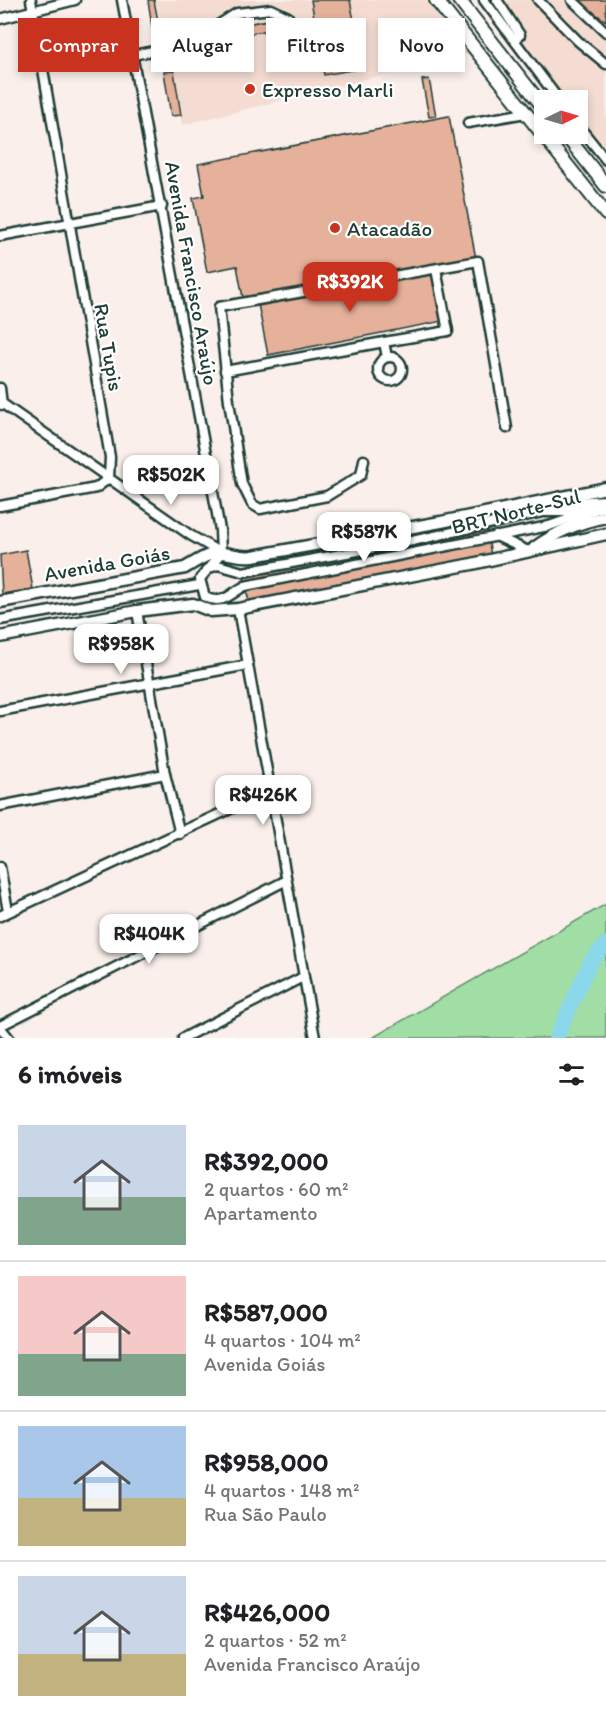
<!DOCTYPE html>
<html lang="pt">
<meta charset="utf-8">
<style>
body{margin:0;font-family:Itim,sans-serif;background:#f6f6f6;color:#202124;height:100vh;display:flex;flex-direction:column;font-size:22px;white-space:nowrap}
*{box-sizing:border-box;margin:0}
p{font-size:20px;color:#757577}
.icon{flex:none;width:33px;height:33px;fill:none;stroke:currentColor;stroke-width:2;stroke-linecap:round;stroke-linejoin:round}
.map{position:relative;height:1038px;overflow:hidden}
.panel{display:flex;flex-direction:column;background:#fff;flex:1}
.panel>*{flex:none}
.top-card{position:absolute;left:18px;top:18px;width:570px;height:54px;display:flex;gap:12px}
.needle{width:39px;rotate:85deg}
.tools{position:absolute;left:534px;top:90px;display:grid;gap:12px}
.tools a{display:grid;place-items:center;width:54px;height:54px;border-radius:0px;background:#fff;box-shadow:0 3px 9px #0003;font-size:30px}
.price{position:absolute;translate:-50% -51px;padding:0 14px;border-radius:12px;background:#fff;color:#222;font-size:20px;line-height:39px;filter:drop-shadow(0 2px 3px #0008)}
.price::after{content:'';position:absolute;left:50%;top:36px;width:18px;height:14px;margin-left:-9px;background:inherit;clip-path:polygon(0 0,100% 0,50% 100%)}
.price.selected{background:#c8321e;color:#fff}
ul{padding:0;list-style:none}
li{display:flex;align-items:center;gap:18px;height:150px;padding:0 18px}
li+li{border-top:2px solid #e0e0e0}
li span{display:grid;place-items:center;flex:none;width:168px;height:120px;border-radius:0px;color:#555}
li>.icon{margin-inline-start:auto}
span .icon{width:72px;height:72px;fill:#fffc;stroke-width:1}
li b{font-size:26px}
h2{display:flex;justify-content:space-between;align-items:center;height:72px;padding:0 18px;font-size:26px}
.pill{padding:0 21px;border-radius:0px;background:#fff;box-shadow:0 3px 9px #0003;font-size:21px;line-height:54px}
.pill.selected{background:#c8321e;color:#fff}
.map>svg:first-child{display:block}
.built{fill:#f4dcd3}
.green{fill:#a1dea5;stroke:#608e6c;stroke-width:1.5}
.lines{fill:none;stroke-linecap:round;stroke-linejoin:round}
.river{stroke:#8ad8e9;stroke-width:15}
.building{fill:#e6b19b;stroke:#1f3d34;stroke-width:1.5}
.minor-casing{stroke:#1f3d34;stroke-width:13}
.major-casing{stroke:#1f3d34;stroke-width:15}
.highway-casing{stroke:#1f3d34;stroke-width:16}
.minor{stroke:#fff;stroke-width:8}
.major{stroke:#fff;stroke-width:10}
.highway{stroke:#fff;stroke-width:12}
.poi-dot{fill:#c8321e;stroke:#fff;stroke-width:2}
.labels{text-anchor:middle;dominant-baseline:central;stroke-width:4.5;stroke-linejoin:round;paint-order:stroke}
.poi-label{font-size:21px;fill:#1f3d34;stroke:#fff;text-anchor:start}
.street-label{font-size:21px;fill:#1f3d34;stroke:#fff}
</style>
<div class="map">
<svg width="606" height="1038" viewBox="0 0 606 1038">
<rect width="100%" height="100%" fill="#faefeb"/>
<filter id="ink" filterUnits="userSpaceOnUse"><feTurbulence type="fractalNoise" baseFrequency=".0167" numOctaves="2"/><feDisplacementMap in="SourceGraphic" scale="12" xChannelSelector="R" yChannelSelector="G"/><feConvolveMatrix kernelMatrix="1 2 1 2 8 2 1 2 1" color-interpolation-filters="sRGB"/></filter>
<g filter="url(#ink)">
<g class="built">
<polygon points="156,0 427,0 468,54 182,125"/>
<polygon points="485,0 606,0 606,158 578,121 578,100 562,100"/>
</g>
<polygon class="green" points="606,904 606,1038 372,1038"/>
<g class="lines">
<polyline class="river" points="556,1038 591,961 606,944"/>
</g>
<g class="building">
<polygon points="148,0 154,0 159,26 152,27"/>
<polygon points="311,0 350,0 363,68 324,75"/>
<polygon points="576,0 606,0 606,21"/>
<polygon points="268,20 269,30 232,37 230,27"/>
<polygon points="185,32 190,57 176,60 171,35"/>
<polygon points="174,71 181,115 171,116 164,72"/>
<polygon points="429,79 436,116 429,117 422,80"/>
<polygon points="449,116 476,259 244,303 237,266 207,272 193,198 204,196 198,164"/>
<polygon points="433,271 443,321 268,355 258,304"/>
<polygon points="486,524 491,556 249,603 242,567"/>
<polygon points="26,550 33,589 2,594 0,555"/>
</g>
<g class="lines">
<defs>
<g id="minor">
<polyline points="31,0 110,457 109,478"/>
<polyline points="122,0 220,530 221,553"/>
<polyline points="484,0 559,100"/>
<polyline points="497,0 520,35 514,40"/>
<polyline points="538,0 578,41 606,64"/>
<polyline points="572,0 606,32"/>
<polyline points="0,19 75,0"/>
<polyline points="188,44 237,13 271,9 288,17 308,64"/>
<polyline points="133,55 173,47"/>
<polyline points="468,123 526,113"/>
<polyline points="578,125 606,160"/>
<polyline points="0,236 162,206"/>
<circle cx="390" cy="369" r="12"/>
<polyline points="387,357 384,342 448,331 436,269"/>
<polyline points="225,371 384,342"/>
<polyline points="0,388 2,405"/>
<polyline points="0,402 190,535 221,553"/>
<polyline points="364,460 361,475 327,496 260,509 252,504 242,484 229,401 219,307 478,261 507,428"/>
<polyline points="0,506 96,488 109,478"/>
<polyline points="496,536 528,551"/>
<path d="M221,553L200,579L205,597C223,606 231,593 245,586L549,526L595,510"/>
<polyline points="207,569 218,565 243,572 412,541 543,512 577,512 606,508"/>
<polyline points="238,609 315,1038"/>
<polyline points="137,611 165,774 180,834"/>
<polyline points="0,620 199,585"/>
<polyline points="0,711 248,665"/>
<polyline points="0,806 165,774"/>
<polyline points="0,867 8,911"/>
<polyline points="0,916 271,790"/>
<polyline points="0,1026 285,881"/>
<polyline points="0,1027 9,1038"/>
<polyline points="183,1038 303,977"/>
</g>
<g id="major">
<polyline points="547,505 606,501"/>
<path d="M534,548C556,532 580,522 606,517"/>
<path d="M0,602L185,568C195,562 208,553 220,553C232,553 240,558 253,556L441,522L606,488"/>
<polyline points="0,637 137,611 193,604 211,611 238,609 472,564 606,534"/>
</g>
<g id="highway">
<polyline points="436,0 606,214"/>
<polyline points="459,0 544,108"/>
<polyline points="565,134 606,186"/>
</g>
</defs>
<use href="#minor" class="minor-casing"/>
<use href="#major" class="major-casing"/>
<use href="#highway" class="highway-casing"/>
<use href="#minor" class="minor"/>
<use href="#major" class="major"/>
<use href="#highway" class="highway"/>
</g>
</g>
<g class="poi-dot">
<circle cx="250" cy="89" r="6"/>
<circle cx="335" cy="228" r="6"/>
</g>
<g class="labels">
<g class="poi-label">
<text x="262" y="89">Expresso Marli</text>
<text x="347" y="228">Atacadão</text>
</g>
<g class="street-label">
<text transform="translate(192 273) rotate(80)">Avenida Francisco Araújo</text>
<text transform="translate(109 347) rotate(80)">Rua Tupis</text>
<text transform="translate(516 511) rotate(-14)">BRT Norte-Sul</text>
<text transform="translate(107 563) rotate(-10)">Avenida Goiás</text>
</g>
</g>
</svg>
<div class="tools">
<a><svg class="needle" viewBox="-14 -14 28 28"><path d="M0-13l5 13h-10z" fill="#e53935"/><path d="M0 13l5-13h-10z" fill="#757577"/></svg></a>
</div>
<b class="price selected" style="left:350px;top:313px">R$392K</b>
<b class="price" style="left:171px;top:506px">R$502K</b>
<b class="price" style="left:364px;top:563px">R$587K</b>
<b class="price" style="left:121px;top:675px">R$958K</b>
<b class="price" style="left:263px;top:826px">R$426K</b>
<b class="price" style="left:149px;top:965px">R$404K</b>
<div class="top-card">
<a class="pill selected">Comprar</a>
<a class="pill">Alugar</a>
<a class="pill">Filtros</a>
<a class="pill">Novo</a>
</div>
</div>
<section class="panel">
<h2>6 imóveis<svg class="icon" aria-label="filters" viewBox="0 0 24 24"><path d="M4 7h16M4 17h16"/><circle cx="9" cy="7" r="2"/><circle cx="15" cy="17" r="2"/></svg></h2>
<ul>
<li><span style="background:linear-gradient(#c9d6e8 60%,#7fa58c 0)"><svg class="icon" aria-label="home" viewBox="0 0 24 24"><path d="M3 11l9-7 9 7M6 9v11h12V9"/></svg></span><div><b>R$392,000</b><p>2 quartos · 60 m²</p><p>Apartamento</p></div></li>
<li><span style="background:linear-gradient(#f6c9c9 65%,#7fa58c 0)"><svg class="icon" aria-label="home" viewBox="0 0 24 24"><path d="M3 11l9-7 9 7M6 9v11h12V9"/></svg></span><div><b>R$587,000</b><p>4 quartos · 104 m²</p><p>Avenida Goiás</p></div></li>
<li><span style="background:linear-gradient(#a9c7e8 60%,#c2b280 0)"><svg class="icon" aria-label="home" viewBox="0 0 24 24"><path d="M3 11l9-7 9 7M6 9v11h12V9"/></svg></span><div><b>R$958,000</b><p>4 quartos · 148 m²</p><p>Rua São Paulo</p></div></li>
<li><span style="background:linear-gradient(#c9d6e8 65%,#c2b280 0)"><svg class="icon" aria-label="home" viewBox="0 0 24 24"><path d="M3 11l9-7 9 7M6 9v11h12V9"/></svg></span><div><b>R$426,000</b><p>2 quartos · 52 m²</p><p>Avenida Francisco Araújo</p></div></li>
</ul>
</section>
